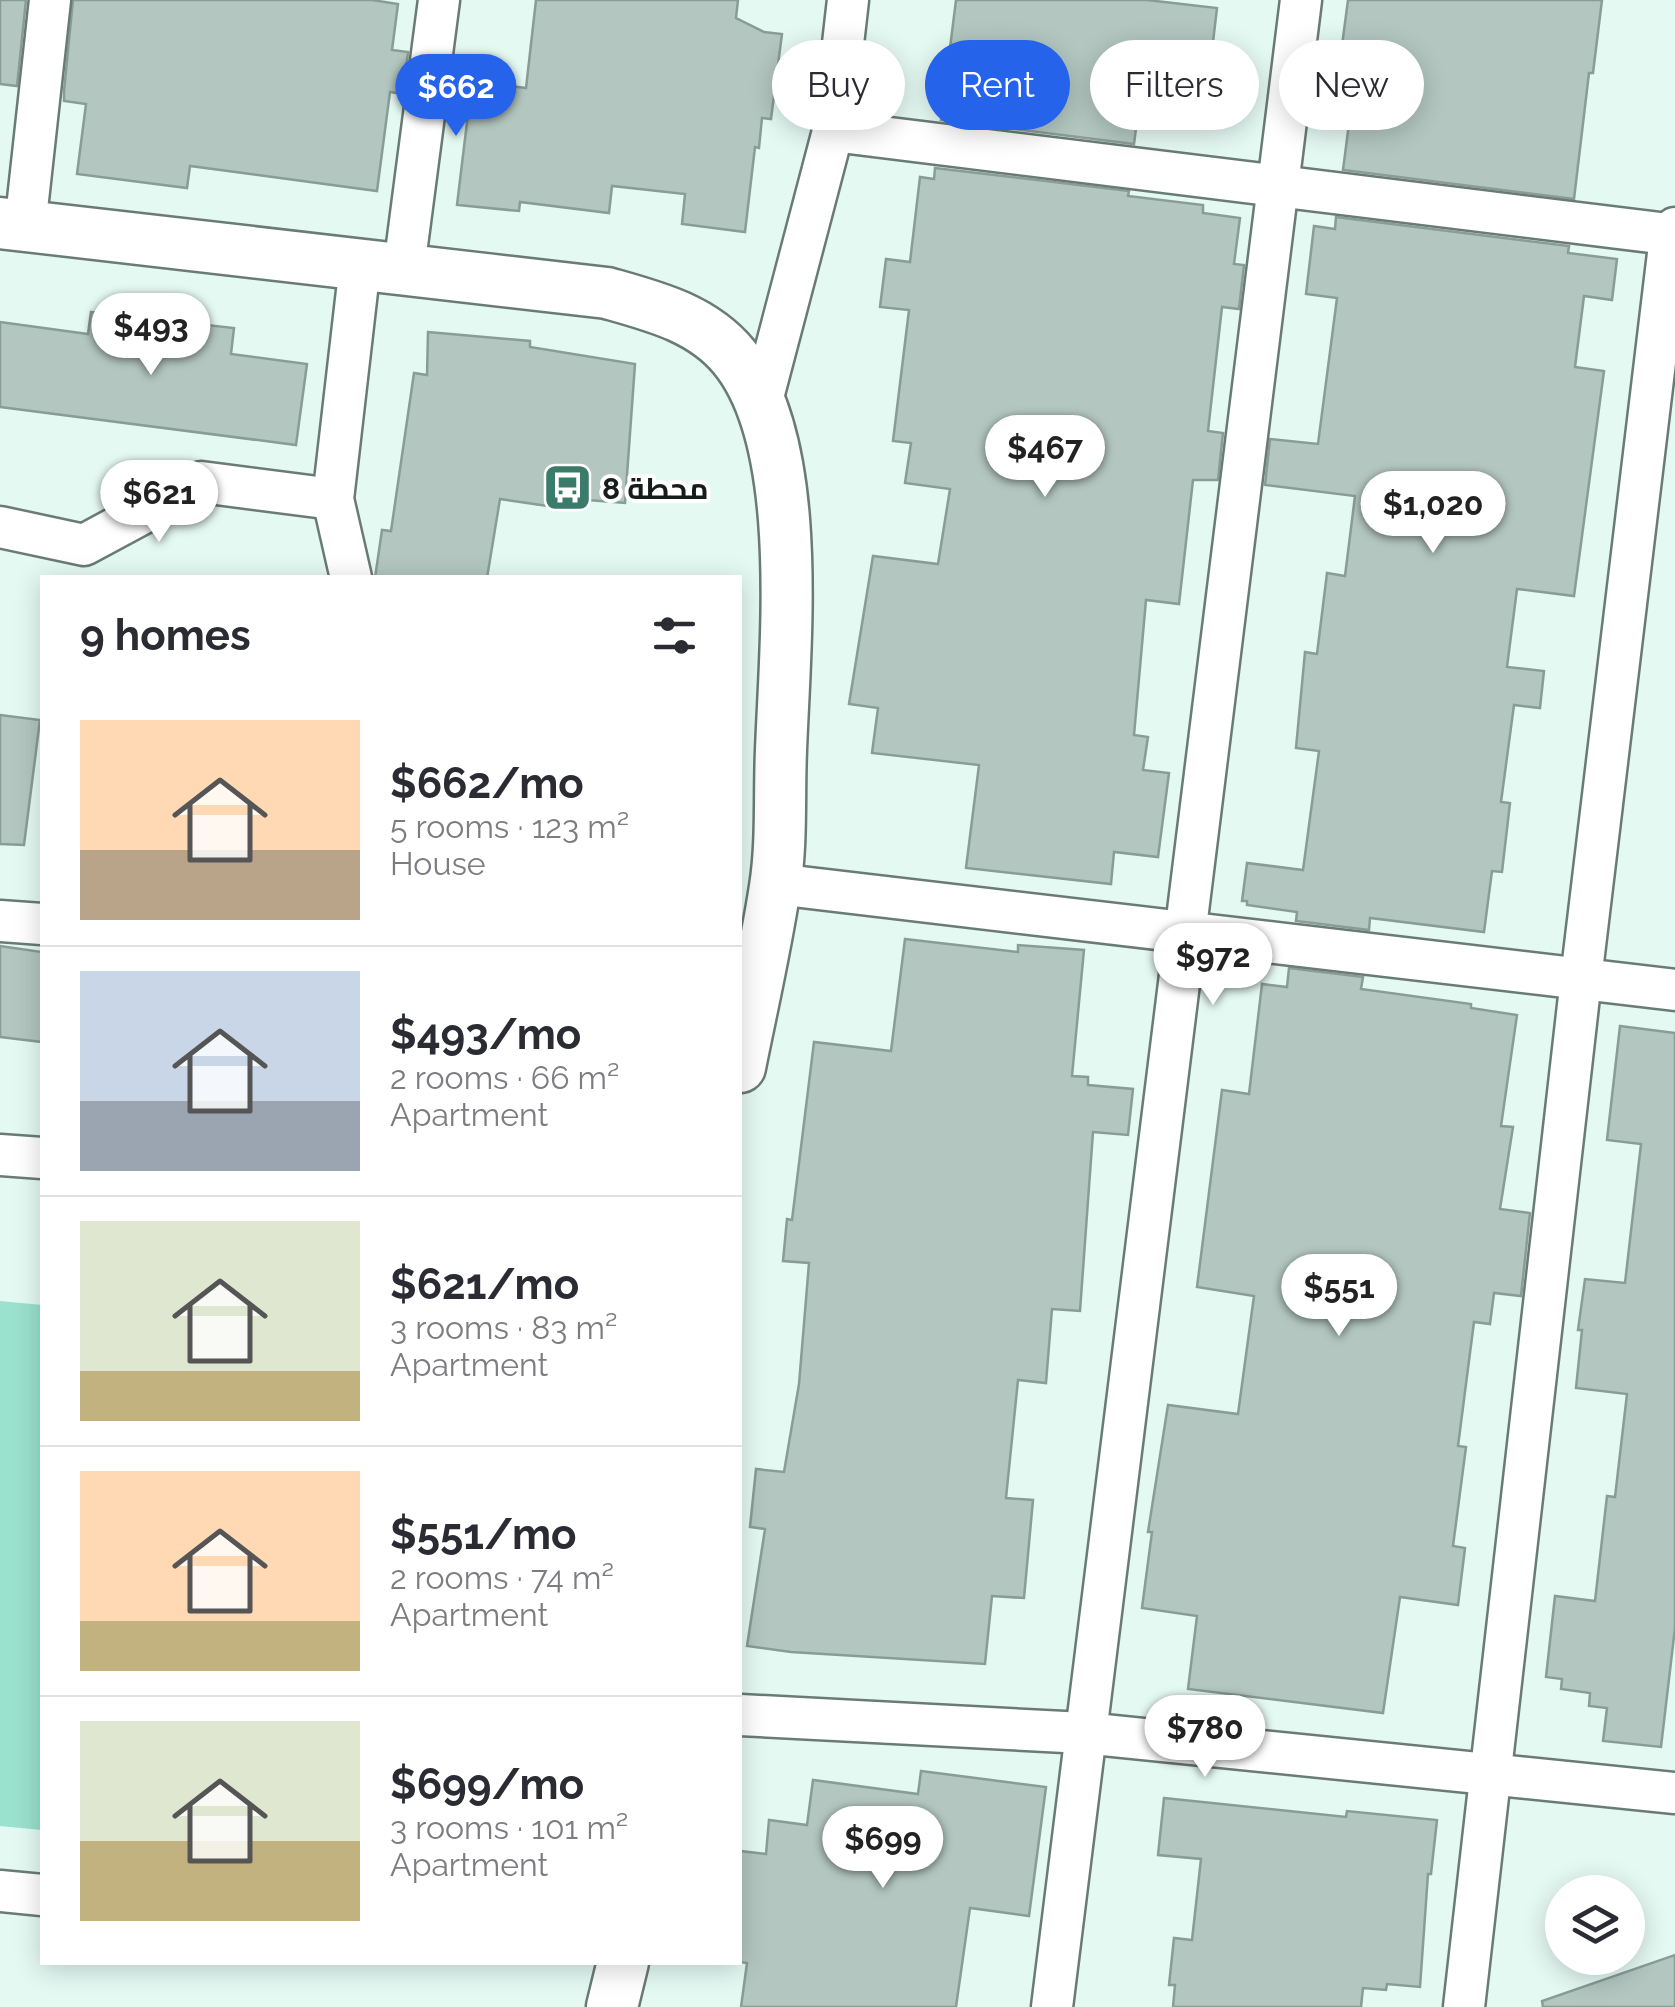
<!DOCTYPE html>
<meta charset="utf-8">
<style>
body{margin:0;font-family:Raleway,Cairo,sans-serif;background:#f7f7f7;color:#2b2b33;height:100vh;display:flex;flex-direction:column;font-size:38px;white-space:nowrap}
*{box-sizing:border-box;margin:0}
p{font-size:32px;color:#7c7c81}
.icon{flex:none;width:55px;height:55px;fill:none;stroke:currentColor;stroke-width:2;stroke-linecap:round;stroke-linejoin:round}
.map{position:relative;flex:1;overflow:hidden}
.drawer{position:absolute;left:40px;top:575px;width:702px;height:1390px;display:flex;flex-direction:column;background:#fff;border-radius:0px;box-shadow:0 5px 25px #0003}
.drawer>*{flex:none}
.guide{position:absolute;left:772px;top:40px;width:752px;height:90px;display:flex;gap:20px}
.controls{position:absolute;left:1545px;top:1875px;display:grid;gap:20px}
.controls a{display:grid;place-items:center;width:100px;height:100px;border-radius:50%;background:#fff;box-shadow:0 5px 25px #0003;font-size:50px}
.price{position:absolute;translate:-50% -85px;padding:0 22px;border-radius:35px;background:#fff;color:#222;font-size:32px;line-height:65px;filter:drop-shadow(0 2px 5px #0008)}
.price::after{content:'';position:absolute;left:50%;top:60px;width:30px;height:22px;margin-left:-15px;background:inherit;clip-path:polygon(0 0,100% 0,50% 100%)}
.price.on{background:#2563eb;color:#fff}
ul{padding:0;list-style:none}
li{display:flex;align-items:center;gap:30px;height:250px;padding:0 40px}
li+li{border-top:2px solid #e1e1e2}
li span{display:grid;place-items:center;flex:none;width:280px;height:200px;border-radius:0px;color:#555}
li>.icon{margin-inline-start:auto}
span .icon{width:120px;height:120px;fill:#fffc;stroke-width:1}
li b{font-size:42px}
h2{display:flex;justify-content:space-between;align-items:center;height:120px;padding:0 40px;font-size:42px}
.tag{padding:0 35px;border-radius:45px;background:#fff;box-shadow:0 5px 25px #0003;font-size:35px;line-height:90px}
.tag.on{background:#2563eb;color:#fff}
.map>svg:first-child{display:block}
.pitch{fill:#9ae2cd}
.building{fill:#b3c6c0;stroke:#899c95;stroke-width:2.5}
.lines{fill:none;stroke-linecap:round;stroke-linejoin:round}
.minor-casing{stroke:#6a7b75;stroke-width:45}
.tertiary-casing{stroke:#6a7b75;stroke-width:55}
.minor{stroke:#fff;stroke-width:40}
.tertiary{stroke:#fff;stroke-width:50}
.labels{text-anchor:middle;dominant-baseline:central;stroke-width:8;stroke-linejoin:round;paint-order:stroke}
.poi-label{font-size:30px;font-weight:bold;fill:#151c1a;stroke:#fff;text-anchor:start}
</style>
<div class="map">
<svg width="1675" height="2007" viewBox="0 0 1675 2007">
<rect width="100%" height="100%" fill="#e5f9f3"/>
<polygon class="pitch" points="0,1301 42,1305 42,1830 0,1826"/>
<g class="building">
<polygon points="0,0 26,0 17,86 0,84"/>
<polygon points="73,0 372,0 398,4 392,50 408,52 403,94 390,92 377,191 190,166 187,188 77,174 86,104 64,101 64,91"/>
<polygon points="536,0 738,0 736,18 764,32 782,34 771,119 762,118 759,148 755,147 745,232 682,224 685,194 612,186 609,213 520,202 519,211 457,205 472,81 526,88"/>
<polygon points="956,0 1147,0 1217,8 1213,42 1218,43 1213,89 1142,82 1134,144 941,120"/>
<polygon points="1348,0 1602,0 1593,73 1589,73 1574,199 1343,170 1351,108 1314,105 1319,65 1339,68"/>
<polygon points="935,168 1129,191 1128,196 1203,205 1203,213 1240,218 1234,264 1244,265 1239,309 1222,307 1208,431 1223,433 1218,480 1193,480 1179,604 1146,600 1134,735 1148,737 1143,770 1169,773 1158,857 1114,852 1111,884 966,868 979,765 872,753 878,708 849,704 873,556 938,564 950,489 905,483 911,443 893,441 909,310 880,307 886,259 910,262 920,177 934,179"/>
<polygon points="1336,217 1569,246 1568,253 1617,259 1612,300 1584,296 1575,367 1604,371 1574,596 1517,589 1507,667 1544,671 1540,708 1514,705 1501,802 1510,803 1502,872 1492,871 1484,932 1370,918 1369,930 1296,921 1297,912 1247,905 1247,901 1242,901 1247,863 1303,870 1319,751 1296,748 1305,652 1317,654 1327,573 1345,576 1355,496 1265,485 1270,439 1318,444 1337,298 1306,294 1314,226 1335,229"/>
<polygon points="91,312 234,328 231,354 307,364 296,445 0,407 0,322 88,334"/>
<polygon points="428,332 530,341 530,347 635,364 625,503 549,497 548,506 500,499 487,578 375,578 382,530 391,531 414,373 427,375"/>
<polygon points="0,715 40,720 24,845 0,844"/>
<polygon points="905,939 1018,952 1018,945 1084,950 1072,1076 1088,1077 1088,1085 1133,1089 1128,1135 1093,1132 1080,1311 1052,1309 1046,1383 1018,1380 1006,1498 1033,1500 1024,1598 992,1596 985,1664 791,1652 747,1646 765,1529 750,1527 756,1469 784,1472 799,1384 809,1263 783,1261 787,1219 792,1220 814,1042 891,1051"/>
<polygon points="0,946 42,952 42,1042 0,1037"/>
<polygon points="1289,968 1363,977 1361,989 1471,1004 1471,1008 1517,1015 1501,1126 1513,1127 1500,1209 1530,1213 1521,1296 1494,1293 1490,1324 1474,1322 1458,1446 1466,1447 1453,1546 1465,1548 1458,1605 1400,1597 1383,1713 1188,1689 1197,1616 1142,1608 1152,1532 1148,1532 1168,1405 1238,1414 1254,1296 1197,1287 1222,1090 1249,1094 1262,984 1287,987"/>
<polygon points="1620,1026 1675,1033 1675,1628 1661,1747 1603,1741 1607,1708 1589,1706 1590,1693 1561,1689 1562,1679 1546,1677 1555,1596 1595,1601 1607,1496 1615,1497 1627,1394 1576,1388 1582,1330 1578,1330 1585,1279 1625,1283 1641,1144 1607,1140"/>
<polygon points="921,1771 1046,1787 1029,1916 970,1908 956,2007 741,2007 747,1963 740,1962 740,1851 766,1854 769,1820 807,1825 813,1780 918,1794"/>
<polygon points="1164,1798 1346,1817 1347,1811 1437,1820 1431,1874 1428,1874 1420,1987 1387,1984 1386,1990 1363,1988 1361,2007 1173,2007 1175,1985 1169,1985 1174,1938 1192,1940 1201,1859 1158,1855"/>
<polygon points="1675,1955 1675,2007 1543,2007 1542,2001"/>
</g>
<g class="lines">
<defs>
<g id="minor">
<polyline points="833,131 1675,235"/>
<polyline points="25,227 50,0"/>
<polyline points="404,268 439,0"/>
<polyline points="762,401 833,131 848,0"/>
<polyline points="0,527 84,545 201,482 333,499"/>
<polyline points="351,578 333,499 360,265"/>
<polyline points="776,884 1675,990"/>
<polyline points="0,921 42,924"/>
<polyline points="0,1155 42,1158"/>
<polyline points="740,1715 1084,1733 1675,1793"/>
<polyline points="0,1891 42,1895"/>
<polyline points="1052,2007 1301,0"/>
<polyline points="1464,2007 1581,979 1670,237 1675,228"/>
</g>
<g id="tertiary">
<path d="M0,223L607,293C653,306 702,318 734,357C805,443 785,643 781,750C779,795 782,843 775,887C766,947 752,1007 740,1067"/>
<polyline points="612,2007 623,1962"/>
</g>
</defs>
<use href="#minor" class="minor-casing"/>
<use href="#tertiary" class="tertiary-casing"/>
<use href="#minor" class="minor"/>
<use href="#tertiary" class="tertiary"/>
</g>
<defs>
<symbol id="bus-square" viewBox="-11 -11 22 22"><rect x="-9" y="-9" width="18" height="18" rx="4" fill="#3b7b6a" stroke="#fff"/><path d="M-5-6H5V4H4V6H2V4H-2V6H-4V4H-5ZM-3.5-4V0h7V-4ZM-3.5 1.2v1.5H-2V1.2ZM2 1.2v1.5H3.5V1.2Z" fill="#fff"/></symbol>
</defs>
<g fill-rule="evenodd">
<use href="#bus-square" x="540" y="460" width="55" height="55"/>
</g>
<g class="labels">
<g class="poi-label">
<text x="602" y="488">محطة 8</text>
</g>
</g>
</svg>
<div class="controls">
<a><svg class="icon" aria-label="layers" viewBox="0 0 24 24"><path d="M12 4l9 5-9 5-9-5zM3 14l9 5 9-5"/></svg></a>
</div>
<b class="price on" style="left:456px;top:139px">$662</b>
<b class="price" style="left:151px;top:378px">$493</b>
<b class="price" style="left:1045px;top:500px">$467</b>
<b class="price" style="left:159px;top:545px">$621</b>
<b class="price" style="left:1433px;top:556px">$1,020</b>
<b class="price" style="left:1213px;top:1008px">$972</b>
<b class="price" style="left:1339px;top:1339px">$551</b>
<b class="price" style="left:1205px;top:1780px">$780</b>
<b class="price" style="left:883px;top:1891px">$699</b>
<div class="guide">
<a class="tag">Buy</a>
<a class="tag on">Rent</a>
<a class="tag">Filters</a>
<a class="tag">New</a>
</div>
<section class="drawer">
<h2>9 homes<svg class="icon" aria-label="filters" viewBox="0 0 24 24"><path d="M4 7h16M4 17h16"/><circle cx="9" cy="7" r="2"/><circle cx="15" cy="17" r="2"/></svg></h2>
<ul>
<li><span style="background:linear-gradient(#ffd9b3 65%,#b9a48a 0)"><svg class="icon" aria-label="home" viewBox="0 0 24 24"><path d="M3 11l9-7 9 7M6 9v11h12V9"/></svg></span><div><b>$662/mo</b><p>5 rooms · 123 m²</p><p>House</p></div></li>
<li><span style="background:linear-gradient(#c9d6e8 65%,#9aa5b1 0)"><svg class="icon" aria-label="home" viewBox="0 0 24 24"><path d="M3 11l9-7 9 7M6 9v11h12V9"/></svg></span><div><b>$493/mo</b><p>2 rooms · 66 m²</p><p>Apartment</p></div></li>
<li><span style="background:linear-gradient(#dfe7d0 75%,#c2b280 0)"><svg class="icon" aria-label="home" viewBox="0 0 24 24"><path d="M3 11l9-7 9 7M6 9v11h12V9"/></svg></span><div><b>$621/mo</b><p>3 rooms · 83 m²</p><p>Apartment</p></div></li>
<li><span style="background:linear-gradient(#ffd9b3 75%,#c2b280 0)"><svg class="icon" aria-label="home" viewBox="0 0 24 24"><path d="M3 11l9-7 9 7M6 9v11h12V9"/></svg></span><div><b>$551/mo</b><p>2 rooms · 74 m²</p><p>Apartment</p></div></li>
<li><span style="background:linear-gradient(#dfe7d0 60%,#c2b280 0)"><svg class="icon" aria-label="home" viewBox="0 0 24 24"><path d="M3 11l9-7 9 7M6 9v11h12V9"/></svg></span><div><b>$699/mo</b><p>3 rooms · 101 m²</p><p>Apartment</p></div></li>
</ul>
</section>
</div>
